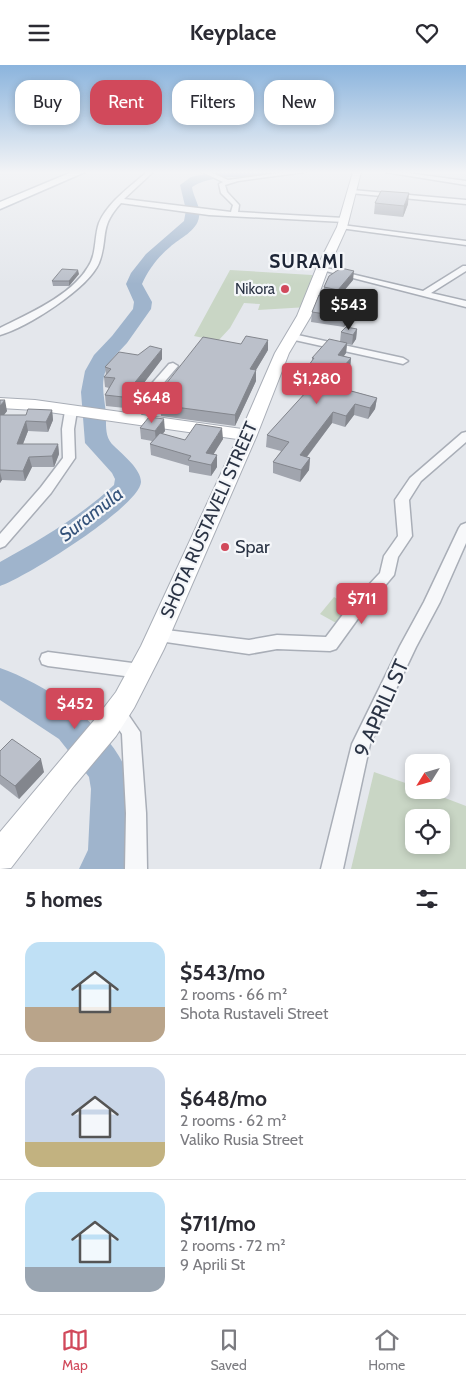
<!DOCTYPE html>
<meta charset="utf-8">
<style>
body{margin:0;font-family:Cabin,sans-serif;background:#f2f2f3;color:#2b2b33;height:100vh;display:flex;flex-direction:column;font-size:19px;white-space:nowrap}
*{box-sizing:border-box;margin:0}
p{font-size:16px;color:#7c7c81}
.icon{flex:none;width:28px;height:28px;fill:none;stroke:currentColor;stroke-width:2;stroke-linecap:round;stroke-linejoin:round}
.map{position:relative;height:804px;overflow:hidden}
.drawer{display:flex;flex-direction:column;background:#fff;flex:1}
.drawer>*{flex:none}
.guide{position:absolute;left:15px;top:15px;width:436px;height:45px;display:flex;gap:10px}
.needle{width:32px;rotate:233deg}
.controls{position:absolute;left:405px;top:689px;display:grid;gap:10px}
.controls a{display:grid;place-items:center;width:45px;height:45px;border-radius:10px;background:#fff;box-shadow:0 2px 8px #0003;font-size:25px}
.price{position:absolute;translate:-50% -42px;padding:0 11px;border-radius:5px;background:#d1495b;color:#fff;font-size:16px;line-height:32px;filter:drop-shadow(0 1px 2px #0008)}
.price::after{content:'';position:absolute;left:50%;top:30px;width:15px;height:11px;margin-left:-8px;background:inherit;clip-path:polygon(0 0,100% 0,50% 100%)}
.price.on{background:#222;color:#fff}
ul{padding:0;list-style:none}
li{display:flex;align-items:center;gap:15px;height:125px;padding:0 25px}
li+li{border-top:1px solid #e1e1e2}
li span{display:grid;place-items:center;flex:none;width:140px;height:100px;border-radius:15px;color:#555}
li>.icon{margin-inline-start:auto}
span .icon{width:60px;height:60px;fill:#fffc;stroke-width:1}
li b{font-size:21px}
h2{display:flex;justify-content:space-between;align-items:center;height:60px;padding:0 25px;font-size:21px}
.tag{padding:0 18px;border-radius:15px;background:#fff;box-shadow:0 2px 8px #0003;font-size:18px;line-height:45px}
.tag.on{background:#d1495b;color:#fff}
header{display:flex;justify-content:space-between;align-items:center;height:65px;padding:0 25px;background:#fff;font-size:22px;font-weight:700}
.tabs{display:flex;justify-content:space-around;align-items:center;height:70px;border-top:1px solid #e1e1e2;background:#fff;font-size:14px;color:#7c7c81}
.tabs a{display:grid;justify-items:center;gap:2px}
.tabs .on{color:#d1495b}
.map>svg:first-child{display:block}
.green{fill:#c9d6c5;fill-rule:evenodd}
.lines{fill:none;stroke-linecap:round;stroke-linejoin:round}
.river{fill:#9fb4cc;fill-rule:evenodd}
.street-casing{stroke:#a9aeb7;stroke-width:3}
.secondary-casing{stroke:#a9aeb7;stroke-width:2}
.primary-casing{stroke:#a3abb8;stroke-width:3}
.street{fill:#f7f8fa;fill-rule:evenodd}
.secondary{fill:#fff;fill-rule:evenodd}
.primary{fill:#fff;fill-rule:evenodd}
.wall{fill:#a1a5ae}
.shaded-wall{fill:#83868d}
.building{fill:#bbc0ca;stroke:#83868d}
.poi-dot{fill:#d1495b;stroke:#f4f6f9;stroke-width:2}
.labels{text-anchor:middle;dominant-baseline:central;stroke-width:4.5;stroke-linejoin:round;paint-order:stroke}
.far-poi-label{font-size:15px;fill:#2b3445;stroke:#f4f6f9;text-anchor:end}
.street-label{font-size:18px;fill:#2b3445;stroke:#f4f6f9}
.poi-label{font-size:18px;fill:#2b3445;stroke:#f4f6f9;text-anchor:start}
.far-district-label{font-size:19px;font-weight:bold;letter-spacing:1px;fill:#1d2536;stroke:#f4f6f9}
.water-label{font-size:19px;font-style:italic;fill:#34527a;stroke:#f4f6f9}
.near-street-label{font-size:21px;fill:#2b3445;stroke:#f4f6f9}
</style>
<header><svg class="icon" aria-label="menu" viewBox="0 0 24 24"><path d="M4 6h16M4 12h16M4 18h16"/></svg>Keyplace<svg class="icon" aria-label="heart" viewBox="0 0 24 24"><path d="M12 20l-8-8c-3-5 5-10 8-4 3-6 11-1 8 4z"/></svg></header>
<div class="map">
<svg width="466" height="804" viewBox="0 0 466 804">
<rect width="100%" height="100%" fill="#e4e7ec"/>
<g class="green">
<polygon points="230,205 312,210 316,214 308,242 258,245 260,239 244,238 230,263 218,276 194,271"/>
<polygon points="334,532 352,542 338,559 320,549"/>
<path d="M374,707L414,721V725H424L466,741V804H351ZM441,752V780H414V752Z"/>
</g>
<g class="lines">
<g class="river">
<path d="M214,107H289L287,109C256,117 220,105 192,122C193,132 201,141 199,152C197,166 180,173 170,182C158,192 148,205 142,219L152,237L151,244C143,255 135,267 127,278C119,287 110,294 106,305C100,319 105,335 106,350C106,362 105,373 114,381C123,390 141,404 141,417C140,441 25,513 0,521V497C40,475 81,451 114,420L115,414L112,408L85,378L81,327L85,306L94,290L112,271L133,244L134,237L126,219L131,208L146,189L184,156L186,145L180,120L191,112Z"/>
<path d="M0,603C43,618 108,660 125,703C132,720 132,741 131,759C131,775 131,789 125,804H79L88,785L91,724L89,712L59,674L0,635Z"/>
</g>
<defs>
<g id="street">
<path d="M147,107H153L124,134L231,147L233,140L221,128L219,119L223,117L202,107H210L228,115L286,107H305L238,116L225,120L227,127L239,140L238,147L344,153L347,155L344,157L209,150L121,138C98,163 109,172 99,198C88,224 26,263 0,270V263C28,249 72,230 88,202C97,189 94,172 99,158C108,137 131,121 147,107Z"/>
<polygon points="385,107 400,107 466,116 466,120"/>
<polygon points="352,125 466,135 466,139 350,128 349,127"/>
<polygon points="342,160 466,176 466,180 340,163 338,162"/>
<polygon points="463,201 466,201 466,206 431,228 466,236 466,242 318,204 322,202 423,226"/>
<path d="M336,236C345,238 359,237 365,241L364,243L351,245L333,241L332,239Z"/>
<polygon points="293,269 403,293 408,296 403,299 290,274 290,270"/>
<polygon points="173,298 178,301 155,328 137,356 129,356 127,354 147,324 169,299"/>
<polygon points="71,343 77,346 74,364 75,393 51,428 5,481 0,483 0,469 41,422 63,393 62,364 65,346"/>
<polygon points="466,367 466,377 421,416 409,435 412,471 398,492 394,510 362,548 336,584 330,586 277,584 249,589 152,575 150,570 152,565 158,564 249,575 277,570 326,572 350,540 380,508 384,491 398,471 395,435 410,413 462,368"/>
<polygon points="466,458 466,478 440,537 416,582 370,679 343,804 321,804 352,679 400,581 424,537 459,463 461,460"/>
<polygon points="48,587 140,599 146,601 149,606 146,611 140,613 48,601 42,599 40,594 42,589"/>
<polygon points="117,640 123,642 140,667 146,748 147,804 125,804 126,748 122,669 108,648 111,642"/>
</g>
<polygon id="secondary" points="353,107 361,107 347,162 328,204 311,251 289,288 257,370 164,584 134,643 116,671 74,721 11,803 0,804 0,767 96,653 116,627 141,581 237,374 35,345 0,343 0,333 35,335 242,364 275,288 297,251 316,204 337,162"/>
<polygon id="primary" points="72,107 85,107 0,144 0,137"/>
</defs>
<use href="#street" class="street-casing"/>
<use href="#secondary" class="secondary-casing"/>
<use href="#primary" class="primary-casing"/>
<use href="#street" class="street"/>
<use href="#secondary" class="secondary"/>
<use href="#primary" class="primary"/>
</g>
<g class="wall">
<polygon points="375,138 408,139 403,152 374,149"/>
<polygon points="79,209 69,221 53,221 52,216"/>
<polygon points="353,215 337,234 331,233 331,236 352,240 351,249 344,262 311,257 312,247 323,231 324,222"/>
<polygon points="357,264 356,274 352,280 347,279 346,288 344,291 351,293 350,303 344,311 347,312 346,322 345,324 377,333 375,344 368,354 354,350 345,362 332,358 307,392 310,393 309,405 300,417 273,408 273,397 281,386 266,382 267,370 309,324 300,322 301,311 312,296 312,293 340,277 341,267"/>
<polygon points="268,285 256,305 256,316 235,361 161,351 160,340 165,335 163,335 162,324"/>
<polygon points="162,294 125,343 106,341 105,330 109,323 105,322 104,312 106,310 105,302"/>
<polygon points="0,335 7,346 4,350 26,350 52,345 53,355 48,367 28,366 23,379 58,379 59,389 54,402 32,402 25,416 2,415 0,418"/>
<polygon points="140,363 165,366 162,369 185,375 223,374 213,389 217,390 217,402 211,411 189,407 189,401 151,390 150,379 152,376 141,374"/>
<polygon points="0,686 44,707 19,734 0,719"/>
</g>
<g class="shaded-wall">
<polygon points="409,128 408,139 403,152 404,141"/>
<polygon points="78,205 79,209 69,221 69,216"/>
<polygon points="354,206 353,215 337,234 338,225"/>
<polygon points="352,240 351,249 344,262 345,252"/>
<polygon points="357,264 356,274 352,280 353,270"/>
<polygon points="268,275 268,285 250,315 250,304"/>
<polygon points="347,278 346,288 337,300 338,290"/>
<polygon points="162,284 162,294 125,343 123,332"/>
<polygon points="351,293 350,303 336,320 337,309"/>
<polygon points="256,305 256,316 235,361 235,350"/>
<polygon points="347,312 346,322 338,334 340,323"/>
<polygon points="377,333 375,344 368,354 370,343"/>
<polygon points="5,335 7,346 0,355 0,341"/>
<polygon points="355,339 354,350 345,362 346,351"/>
<polygon points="52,345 53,355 48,367 46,357"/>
<polygon points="333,347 332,358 299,402 300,390"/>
<polygon points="164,354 165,366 156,377 155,366"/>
<polygon points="26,356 28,366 19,389 17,379"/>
<polygon points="222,363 223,374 207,400 206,388"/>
<polygon points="58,379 59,389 54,402 52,391"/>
<polygon points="217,390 217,402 211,411 211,400"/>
<polygon points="29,392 32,402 25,416 23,406"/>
<polygon points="310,393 309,405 300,417 301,405"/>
<polygon points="0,407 2,415 0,418"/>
<polygon points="41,694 44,707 19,734 15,721"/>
</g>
<g class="building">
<polygon points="381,126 409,128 404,141 375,138"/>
<polygon points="341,203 354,206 338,225 324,222 329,211"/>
<polygon points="62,204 78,205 69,216 52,216"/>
<polygon points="319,230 331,233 328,236 352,240 345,252 312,247"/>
<polygon points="346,262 357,264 353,270 341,267"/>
<polygon points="246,271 268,275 250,304 256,305 235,350 160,340 173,326 162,324 203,272 241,279"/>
<polygon points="329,274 347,278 338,290 351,293 337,309 347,312 340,323 377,333 370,343 355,339 346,351 333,347 300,390 310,393 301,405 273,397 289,377 267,370 317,315 301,311 314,293 312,293"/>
<polygon points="150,281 162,284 123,332 105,330 115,313 104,312 111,304 105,302 119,287 138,290"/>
<polygon points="0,335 5,335 0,341"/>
<polygon points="28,344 52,345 46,357 26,356 17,379 58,379 52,391 29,392 23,406 0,405 0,350 26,350"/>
<polygon points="149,352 164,354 155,366 140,363"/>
<polygon points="196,359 222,363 206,388 217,390 211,400 188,395 191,391 150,379 160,368 185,375"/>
<polygon points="12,674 41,694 15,721 0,710 0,686"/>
</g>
<linearGradient id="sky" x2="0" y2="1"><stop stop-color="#8bb4dd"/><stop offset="0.49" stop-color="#f3f4f6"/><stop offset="1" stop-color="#f3f4f6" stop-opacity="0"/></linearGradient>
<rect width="466" height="219" fill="url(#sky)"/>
<g class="poi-dot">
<circle cx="285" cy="224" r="5"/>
<circle cx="225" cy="482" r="5"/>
</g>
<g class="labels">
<g class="far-poi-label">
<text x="275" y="224">Nikora</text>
</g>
<g class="street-label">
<text transform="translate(209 455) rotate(-66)">SHOTA RUSTAVELI STREET</text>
</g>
<g class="poi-label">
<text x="235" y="482">Spar</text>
</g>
<g class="far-district-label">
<text x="307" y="196">SURAMI</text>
</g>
<g class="water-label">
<text transform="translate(91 449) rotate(-38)">Suramula</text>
</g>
<g class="near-street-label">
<text transform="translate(381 643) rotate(-66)">9 APRILI ST</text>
</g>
</g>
</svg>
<div class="controls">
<a><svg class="needle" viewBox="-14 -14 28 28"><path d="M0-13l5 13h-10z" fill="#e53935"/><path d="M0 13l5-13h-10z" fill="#7c7c81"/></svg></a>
<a><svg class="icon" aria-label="locate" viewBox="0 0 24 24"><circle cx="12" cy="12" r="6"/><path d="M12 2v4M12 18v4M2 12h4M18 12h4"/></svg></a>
</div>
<b class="price on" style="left:349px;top:266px">$543</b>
<b class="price" style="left:317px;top:340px">$1,280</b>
<b class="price" style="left:152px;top:359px">$648</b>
<b class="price" style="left:362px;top:560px">$711</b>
<b class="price" style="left:75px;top:665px">$452</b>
<div class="guide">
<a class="tag">Buy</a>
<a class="tag on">Rent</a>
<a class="tag">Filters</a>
<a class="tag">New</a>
</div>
</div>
<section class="drawer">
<h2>5 homes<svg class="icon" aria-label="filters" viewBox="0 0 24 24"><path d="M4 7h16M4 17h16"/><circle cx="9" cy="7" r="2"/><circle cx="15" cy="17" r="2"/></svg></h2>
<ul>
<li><span style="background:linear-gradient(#bfe0f5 65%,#b9a48a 0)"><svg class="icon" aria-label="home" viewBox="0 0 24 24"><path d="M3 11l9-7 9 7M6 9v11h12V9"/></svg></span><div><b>$543/mo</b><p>2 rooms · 66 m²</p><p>Shota Rustaveli Street</p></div></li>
<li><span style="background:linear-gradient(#c9d6e8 75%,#c2b280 0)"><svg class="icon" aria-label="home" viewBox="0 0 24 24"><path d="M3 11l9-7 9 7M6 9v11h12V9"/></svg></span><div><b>$648/mo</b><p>2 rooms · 62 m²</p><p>Valiko Rusia Street</p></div></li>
<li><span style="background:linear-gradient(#bfe0f5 75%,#9aa5b1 0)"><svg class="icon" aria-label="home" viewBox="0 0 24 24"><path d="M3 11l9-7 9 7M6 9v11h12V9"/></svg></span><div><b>$711/mo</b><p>2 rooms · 72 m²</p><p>9 Aprili St</p></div></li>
</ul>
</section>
<nav class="tabs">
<a class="on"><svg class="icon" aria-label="map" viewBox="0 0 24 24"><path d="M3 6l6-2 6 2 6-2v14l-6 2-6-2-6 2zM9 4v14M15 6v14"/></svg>Map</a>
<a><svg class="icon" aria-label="saved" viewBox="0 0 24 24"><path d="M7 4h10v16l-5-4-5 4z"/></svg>Saved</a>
<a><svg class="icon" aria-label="home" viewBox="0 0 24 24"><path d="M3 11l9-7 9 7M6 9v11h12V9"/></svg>Home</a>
</nav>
